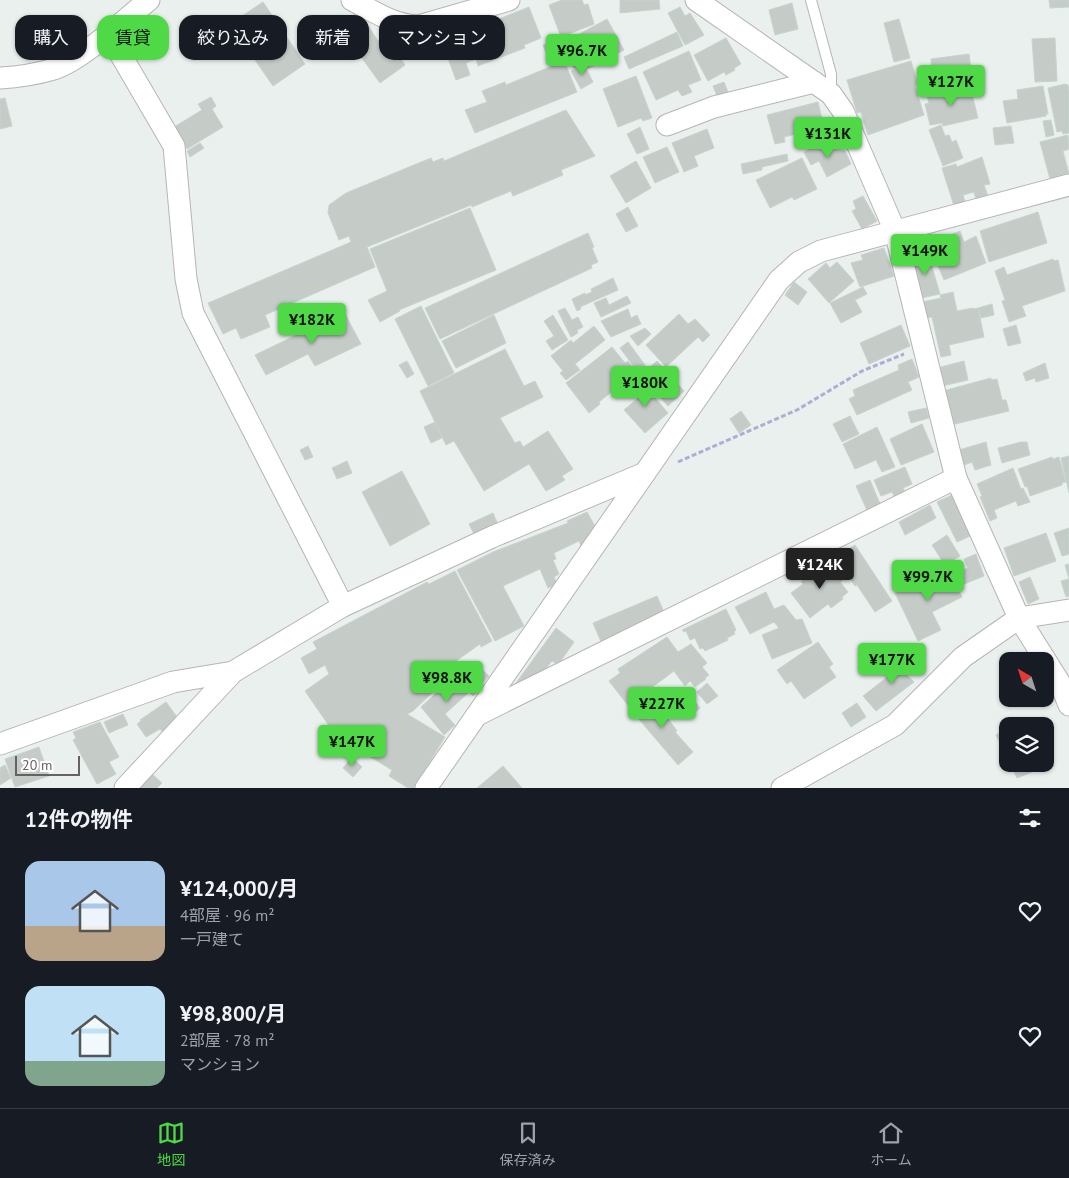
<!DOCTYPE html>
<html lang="ja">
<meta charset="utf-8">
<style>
body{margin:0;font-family:"PT Sans","Noto Sans JP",sans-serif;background:#242831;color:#f1f3f6;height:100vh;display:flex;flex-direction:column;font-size:19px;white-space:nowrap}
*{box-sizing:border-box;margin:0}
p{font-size:16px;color:#9ea1a6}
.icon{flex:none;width:28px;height:28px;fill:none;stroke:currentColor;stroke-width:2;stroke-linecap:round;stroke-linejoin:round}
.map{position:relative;height:788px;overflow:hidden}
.sheet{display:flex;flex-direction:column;background:#171b24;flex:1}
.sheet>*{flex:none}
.hud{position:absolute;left:15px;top:15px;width:500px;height:45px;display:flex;gap:10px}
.needle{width:32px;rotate:321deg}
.controls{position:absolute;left:999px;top:652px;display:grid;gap:10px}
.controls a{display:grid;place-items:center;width:55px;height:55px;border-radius:10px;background:#171b24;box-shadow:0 1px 4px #0004;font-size:25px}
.scale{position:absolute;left:15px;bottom:12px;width:65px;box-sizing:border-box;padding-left:5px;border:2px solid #676064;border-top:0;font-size:14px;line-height:18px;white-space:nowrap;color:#676064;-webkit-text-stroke:4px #fff;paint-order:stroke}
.price{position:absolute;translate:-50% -42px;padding:0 11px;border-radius:5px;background:#50d946;color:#111;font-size:16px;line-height:32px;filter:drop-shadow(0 1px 2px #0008)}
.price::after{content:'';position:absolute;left:50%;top:30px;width:15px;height:11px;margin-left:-8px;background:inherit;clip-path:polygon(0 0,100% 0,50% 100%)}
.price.selected{background:#222;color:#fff}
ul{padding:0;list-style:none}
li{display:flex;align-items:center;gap:15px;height:125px;padding:0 25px}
li span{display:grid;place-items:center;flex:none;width:140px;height:100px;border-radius:15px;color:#555}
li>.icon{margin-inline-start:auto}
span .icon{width:60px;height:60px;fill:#fffc;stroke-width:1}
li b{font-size:21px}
h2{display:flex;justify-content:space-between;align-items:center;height:60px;padding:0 25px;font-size:21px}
.tag{padding:0 18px;border-radius:15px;background:#171b24;box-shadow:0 1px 4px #0004;font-size:18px;line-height:45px}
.tag.selected{background:#50d946;color:#111}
.tab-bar{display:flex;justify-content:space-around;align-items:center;height:70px;border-top:1px solid #363941;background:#171b24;font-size:14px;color:#9ea1a6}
.tab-bar a{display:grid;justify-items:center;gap:2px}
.tab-bar .selected{color:#50d946}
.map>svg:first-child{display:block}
.building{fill:#c5ccc8;stroke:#c7d4ce}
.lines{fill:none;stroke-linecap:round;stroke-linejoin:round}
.service-casing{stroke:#b9b3b6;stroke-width:12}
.minor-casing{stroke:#b9b3b6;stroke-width:23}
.path{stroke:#b1acd5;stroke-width:3;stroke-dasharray:5 2.5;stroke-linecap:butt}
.service{stroke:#fff;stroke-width:10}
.minor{stroke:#fff;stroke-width:21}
</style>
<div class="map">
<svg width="1069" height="788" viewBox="0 0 1069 788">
<rect width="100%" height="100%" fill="#e9f0ed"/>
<g class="building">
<polygon points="562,0 582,0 584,5 588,4 594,24 561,37 549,5"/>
<polygon points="620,0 659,0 660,9 620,13"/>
<polygon points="1049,0 1069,0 1069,7 1050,8"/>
<polygon points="263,2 305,64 273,86 230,24"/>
<polygon points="792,3 798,29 775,35 769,10"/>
<polygon points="529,7 541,38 524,45 525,48 478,66 476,59 466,63 470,75 456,80 443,45 453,41 451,38"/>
<polygon points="680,7 685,16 690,13 704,35 685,45 668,13"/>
<polygon points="343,18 365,21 378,41 385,36 405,65 380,83 343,32 350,27"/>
<polygon points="607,19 624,50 588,69 572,38"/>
<polygon points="899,19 910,58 894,62 884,23"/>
<polygon points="677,32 683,46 629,69 624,57"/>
<polygon points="726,38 741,64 734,68 735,70 726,75 724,72 708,81 694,55"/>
<polygon points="1055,38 1057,81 1035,82 1032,39"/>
<polygon points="555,39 577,92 475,133 465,110 487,102 482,91 505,82 506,85 552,66 543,45 547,44 546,42"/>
<polygon points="576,51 583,64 574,69 567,57"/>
<polygon points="689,51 701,80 688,85 692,92 682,96 678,90 656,100 643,72"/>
<polygon points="969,54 971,69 932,73 931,59"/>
<polygon points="911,61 918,85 915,86 924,115 868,135 861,112 857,113 847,80"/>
<polygon points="584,64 593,82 581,89 571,71"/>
<polygon points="636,76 652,118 643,121 641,118 618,127 603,89"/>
<polygon points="724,82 728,92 717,96 713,86"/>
<polygon points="1065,84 1068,85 1069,90 1069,133 1063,134 1062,131 1057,132 1048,88"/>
<polygon points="970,86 978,118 943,126 942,123 930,125 925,104 929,103 927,96"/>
<polygon points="1043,86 1048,114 1046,114 1046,116 1007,123 1003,101 1018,99 1017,90"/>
<polygon points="211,97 216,106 212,109 223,127 187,149 174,127 202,110 198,104"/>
<polygon points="5,98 12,126 0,129 0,99"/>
<polygon points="818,102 824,127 784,137 785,142 775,144 767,115"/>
<polygon points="566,110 595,156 561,170 563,175 513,196 511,191 472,207 471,205 367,247 375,267 265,315 270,327 241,339 236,328 223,334 208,303 351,242 349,236 339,240 328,213 329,205 346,193 431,158 433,162 443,158 444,161"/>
<polygon points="1051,120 1054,135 1046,137 1043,121"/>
<polygon points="941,125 945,136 949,135 952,142 956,140 963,158 943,166 929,130"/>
<polygon points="1011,126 1014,143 995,145 993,128"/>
<polygon points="640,127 649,149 637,154 627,134"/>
<polygon points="707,129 714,148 694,156 698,166 684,172 672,143"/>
<polygon points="1068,135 1069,149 1063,151 1069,174 1050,179 1040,142"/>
<polygon points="200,143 204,148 190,157 187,151"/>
<polygon points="816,146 845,151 851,164 827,177 819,161 811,165 804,152"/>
<polygon points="667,147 679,172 655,183 643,157"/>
<polygon points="787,154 788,161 762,167 762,170 743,174 741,164"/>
<polygon points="982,157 990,184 984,185 988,196 976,200 974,192 963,195 965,202 954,206 942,168 956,164 957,167"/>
<polygon points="802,158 817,189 794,200 792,197 770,208 756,180"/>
<polygon points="636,161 651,188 626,203 610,176"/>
<polygon points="863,196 877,221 862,229 852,211 856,209 853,201"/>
<polygon points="628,207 638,226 626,232 616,214"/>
<polygon points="470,208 496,270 399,310 400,311 380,322 368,300 387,291 370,249"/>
<polygon points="1038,212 1047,243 989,262 980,231"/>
<polygon points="960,231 964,242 976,236 986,263 944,280 929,244"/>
<polygon points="588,233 594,247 592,248 598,262 591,265 592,268 440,339 425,308"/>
<polygon points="884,248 894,276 860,287 851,263 863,260 861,255"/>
<polygon points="928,253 940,294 921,298 911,257"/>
<polygon points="1053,259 1054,261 1058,260 1065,291 1022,306 1026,316 1009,322 1002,301 1005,300 995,271 1004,267 1007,275"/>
<polygon points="837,262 854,281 829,303 808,279 826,263 830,268"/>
<polygon points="613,278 618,290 580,307 581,309 577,311 572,299 585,293 585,295 592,292 591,289"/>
<polygon points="794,282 807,292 798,305 785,295"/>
<polygon points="863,287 867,294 855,300 862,312 841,323 830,303"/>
<polygon points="953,292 957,311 973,308 974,309 978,308 984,337 949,345 951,355 941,357 932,317 925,318 922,302 941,298 940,295"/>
<polygon points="627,296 631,303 601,317 594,303 606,298 609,305"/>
<polygon points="992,304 994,315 981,318 978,308"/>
<polygon points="421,306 454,373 428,386 395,319"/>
<polygon points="565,308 572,320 578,317 583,327 577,330 578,333 571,337 558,311"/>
<polygon points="628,309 631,318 637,315 641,324 611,337 601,321"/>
<polygon points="344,312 361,344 315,366 308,354 266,375 255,355"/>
<polygon points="679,314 688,324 695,319 710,335 703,342 698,337 666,367 646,345"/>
<polygon points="494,315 506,343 456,368 442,341"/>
<polygon points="553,315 568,340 552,350 546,341 554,336 544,321"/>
<polygon points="901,325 910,346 869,364 860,343"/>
<polygon points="1016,325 1021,343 1008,346 1003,329"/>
<polygon points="594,326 605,340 575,364 580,370 566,380 560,373 563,371 551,356 571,340 573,343"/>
<polygon points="645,328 651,334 638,346 630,336"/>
<polygon points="628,342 645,365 637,371 620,348"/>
<polygon points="612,347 625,363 628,361 636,372 599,402 600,404 589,413 566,383"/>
<polygon points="505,349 524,386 535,381 543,397 500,418 515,443 520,441 523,447 548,431 573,469 562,476 565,480 546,491 529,464 484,491 454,441 446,445 420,391"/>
<polygon points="912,359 919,377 908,382 912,390 857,415 849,399 855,396 853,390 899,370 898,365"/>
<polygon points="407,361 414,374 407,378 399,365"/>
<polygon points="657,361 684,391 668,406 641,375"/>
<polygon points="964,361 968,380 942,386 937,368"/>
<polygon points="1045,363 1049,378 1036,382 1035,378 1026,381 1023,373"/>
<polygon points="991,378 991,380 997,379 1002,400 1006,400 1009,411 951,425 943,391"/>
<polygon points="639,379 668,413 645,433 624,410 638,398 628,388"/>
<polygon points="926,408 929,418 911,423 908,412"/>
<polygon points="741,411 751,425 739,433 730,419"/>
<polygon points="850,416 859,434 842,442 833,424"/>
<polygon points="435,422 442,438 431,443 424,427"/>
<polygon points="922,424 934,452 901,465 890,439"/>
<polygon points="877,427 895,467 882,472 876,460 855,469 843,444"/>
<polygon points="986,442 991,465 975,470 972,462 964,465 959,450"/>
<polygon points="1021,442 1027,442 1030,455 1002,463 998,448"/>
<polygon points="308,446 313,457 305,460 300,450"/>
<polygon points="1069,456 1069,493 1061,458"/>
<polygon points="1052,457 1053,459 1059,457 1066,482 1062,483 1062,485 1030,496 1027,486 1025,487 1018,469"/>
<polygon points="347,461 352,473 337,479 332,468"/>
<polygon points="905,467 912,484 903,488 906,494 895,498 892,492 881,496 874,480"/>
<polygon points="1013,468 1021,489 1023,488 1030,502 1018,506 1016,501 994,510 997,518 990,521 980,497 982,496 977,484"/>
<polygon points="402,471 430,524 390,546 362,492"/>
<polygon points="870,480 883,511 870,517 856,486"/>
<polygon points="952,495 970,536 957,542 937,502"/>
<polygon points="930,505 936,518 905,535 899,522"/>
<polygon points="587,512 596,528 581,546 579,541 554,553 556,559 553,560 559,574 554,577 557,584 548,588 540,569 503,586 524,626 495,641 457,570 493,552 568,523 567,521"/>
<polygon points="493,513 499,527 476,538 469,524"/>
<polygon points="1069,528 1069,554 1062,556 1054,533"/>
<polygon points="1046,533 1056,561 1014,576 1004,548"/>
<polygon points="947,535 960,556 945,565 932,545"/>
<polygon points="855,545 892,601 875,612 857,585 855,586 836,557"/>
<polygon points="976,554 984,576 962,585 957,572 968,568 964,559"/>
<polygon points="829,562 837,572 836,573 842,581 840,582 848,592 842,597 843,599 831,608 828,604 810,618 791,593 803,584 801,582 826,563 827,564"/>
<polygon points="1069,564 1069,596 1066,597 1061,581 1069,579 1065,565"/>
<polygon points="948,567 962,597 932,612 941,630 918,641 895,593"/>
<polygon points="455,571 492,641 481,647 480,644 456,661 459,667 413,711 407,714 445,737 414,788 408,788 389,776 392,770 367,755 350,756 305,691 329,674 325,665 309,674 301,658 317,649 313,642 427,582 429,584"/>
<polygon points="1030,577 1039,599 1028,604 1019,582"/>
<polygon points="766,592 774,609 784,605 796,620 802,619 812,643 772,659 762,635 779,628 774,622 750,634 735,607"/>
<polygon points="657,596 666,617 602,644 593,623"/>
<polygon points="726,609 736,630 734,632 735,634 727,638 728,640 705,651 703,648 700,649 695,638 690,640 686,631 684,632 682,630"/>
<polygon points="556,628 574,642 558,665 552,661 543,672 516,683"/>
<polygon points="667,637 678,652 691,644 707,663 702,667 709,675 705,678 706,679 695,687 690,681 685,686 674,671 647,691 649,693 630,708 609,681 620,673 618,669"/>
<polygon points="818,642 833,664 829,667 836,677 804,699 791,681 787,684 777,670"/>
<polygon points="913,657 920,666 907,675 914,682 876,711 863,696"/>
<polygon points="465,663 473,670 477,665 489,676 478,688 459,670"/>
<polygon points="456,675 467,687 471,683 479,691 473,696 469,692 445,714 455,725 444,735 421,707"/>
<polygon points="707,683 718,696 707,704 697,692"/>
<polygon points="655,695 664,707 661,709 677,731 675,732 693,752 678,765 631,710 646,699 647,702"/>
<polygon points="694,700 700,708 693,714 686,706"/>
<polygon points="166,702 180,721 163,733 160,729 146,737 137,724 141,721 140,720"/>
<polygon points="857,703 866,717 851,727 842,713"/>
<polygon points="123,714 128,725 109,733 104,722"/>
<polygon points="1030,717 1034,726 1008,726 1008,758 996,735 1006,730 1003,725 1018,718 1019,722"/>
<polygon points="100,722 119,757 109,762 116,774 97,784 73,740 76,738 73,732"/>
<polygon points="39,747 49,776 15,787 5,759"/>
<polygon points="352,757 362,767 353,777 343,768"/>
<polygon points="1012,764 1029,764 1032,772 1017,778 1011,765"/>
<polygon points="5,765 11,778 0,785 0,768"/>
<polygon points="503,766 522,788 477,788"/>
<polygon points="152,774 162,783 157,788 138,788"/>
</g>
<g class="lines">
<defs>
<polyline id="service" points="811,0 831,74 831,93"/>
<g id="minor">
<path d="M352,0C373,11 393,25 418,26L509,0"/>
<polyline points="696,0 831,94 843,111 895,231 956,478 1019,618 1061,685 1069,705"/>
<polyline points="108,33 174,146 186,279 193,313 343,606"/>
<path d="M0,78C18,77 37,74 54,69C83,59 124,20 149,0"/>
<polyline points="667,125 714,107 814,82"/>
<polyline points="479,714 956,478"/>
<polyline points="0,744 173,682 233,672"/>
<polyline points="125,788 233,672 343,606 492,537 645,473"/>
<polyline points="426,788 779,280 799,262 821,251 1069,185"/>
<polyline points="782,788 895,725 963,657 1019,618 1069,610"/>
</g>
</defs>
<use href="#service" class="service-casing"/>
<use href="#minor" class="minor-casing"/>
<polyline class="path" points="678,462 797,410 862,371 904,354"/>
<use href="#service" class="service"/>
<use href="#minor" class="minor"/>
</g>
</svg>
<div class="controls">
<a><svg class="needle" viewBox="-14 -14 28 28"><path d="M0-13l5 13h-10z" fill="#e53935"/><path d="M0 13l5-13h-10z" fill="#9ea1a6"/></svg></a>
<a><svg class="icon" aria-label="layers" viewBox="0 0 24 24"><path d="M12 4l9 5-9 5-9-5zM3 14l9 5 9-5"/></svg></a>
</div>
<div class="scale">20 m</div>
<b class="price" style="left:582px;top:76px">¥96.7K</b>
<b class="price" style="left:951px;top:107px">¥127K</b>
<b class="price" style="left:828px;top:159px">¥131K</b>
<b class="price" style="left:925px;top:276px">¥149K</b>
<b class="price" style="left:312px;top:345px">¥182K</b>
<b class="price" style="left:645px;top:408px">¥180K</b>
<b class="price selected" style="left:820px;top:590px">¥124K</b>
<b class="price" style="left:928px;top:602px">¥99.7K</b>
<b class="price" style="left:892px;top:685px">¥177K</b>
<b class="price" style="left:447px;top:703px">¥98.8K</b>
<b class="price" style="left:662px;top:729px">¥227K</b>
<b class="price" style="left:352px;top:767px">¥147K</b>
<div class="hud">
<a class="tag">購入</a>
<a class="tag selected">賃貸</a>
<a class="tag">絞り込み</a>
<a class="tag">新着</a>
<a class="tag">マンション</a>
</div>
</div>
<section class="sheet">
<h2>12件の物件<svg class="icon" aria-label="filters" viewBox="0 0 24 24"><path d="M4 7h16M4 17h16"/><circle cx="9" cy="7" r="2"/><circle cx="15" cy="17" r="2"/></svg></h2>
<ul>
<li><span style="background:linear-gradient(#a9c7e8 65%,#b9a48a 0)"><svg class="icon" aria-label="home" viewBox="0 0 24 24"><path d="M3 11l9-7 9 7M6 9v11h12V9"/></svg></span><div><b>¥124,000/月</b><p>4部屋 · 96 m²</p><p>一戸建て</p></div><svg class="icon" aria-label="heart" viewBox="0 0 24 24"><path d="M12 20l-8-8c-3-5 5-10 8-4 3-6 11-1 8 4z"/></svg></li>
<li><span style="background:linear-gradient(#bfe0f5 75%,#7fa58c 0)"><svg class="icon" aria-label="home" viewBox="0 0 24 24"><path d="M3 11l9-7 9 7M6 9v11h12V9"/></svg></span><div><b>¥98,800/月</b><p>2部屋 · 78 m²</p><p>マンション</p></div><svg class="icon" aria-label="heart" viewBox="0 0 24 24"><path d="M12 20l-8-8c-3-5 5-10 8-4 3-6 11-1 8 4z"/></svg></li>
</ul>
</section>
<nav class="tab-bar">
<a class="selected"><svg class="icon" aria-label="map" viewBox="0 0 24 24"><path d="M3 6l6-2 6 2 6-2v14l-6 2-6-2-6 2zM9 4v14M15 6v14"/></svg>地図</a>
<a><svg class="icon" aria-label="saved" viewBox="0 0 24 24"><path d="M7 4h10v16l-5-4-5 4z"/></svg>保存済み</a>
<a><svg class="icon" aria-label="home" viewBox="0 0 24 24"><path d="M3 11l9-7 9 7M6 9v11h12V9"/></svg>ホーム</a>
</nav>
